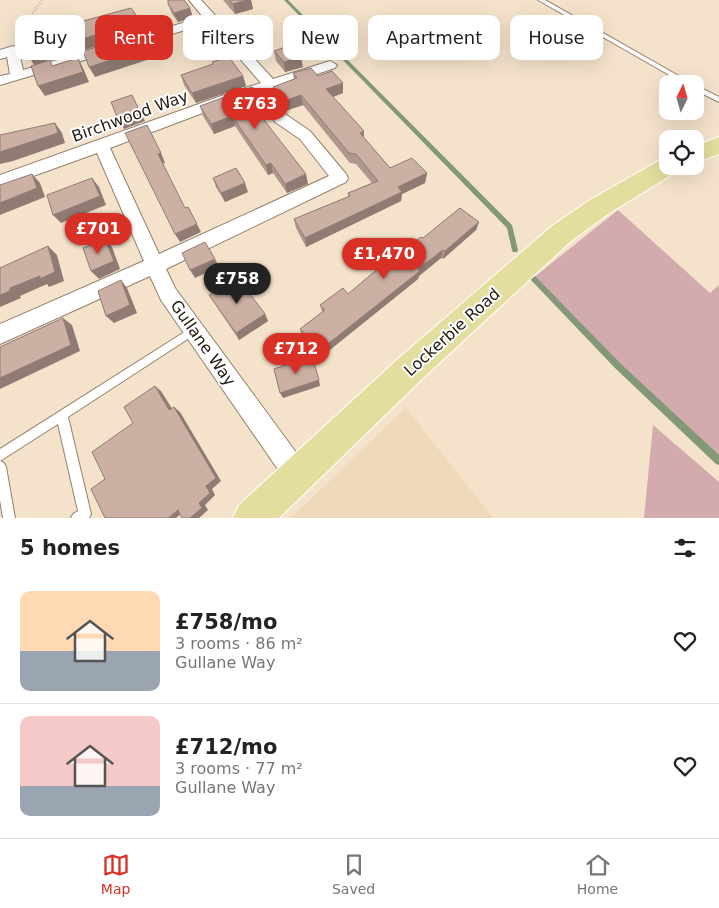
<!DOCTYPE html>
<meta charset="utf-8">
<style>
body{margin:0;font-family:"DejaVu Sans",sans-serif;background:#f6f6f6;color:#222;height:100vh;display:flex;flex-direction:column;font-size:19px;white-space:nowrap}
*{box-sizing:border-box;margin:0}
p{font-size:16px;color:#767676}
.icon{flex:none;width:28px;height:28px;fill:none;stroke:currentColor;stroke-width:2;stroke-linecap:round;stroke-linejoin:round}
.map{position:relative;height:518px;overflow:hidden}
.details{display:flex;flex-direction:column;background:#fff;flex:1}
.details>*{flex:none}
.guide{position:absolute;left:15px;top:15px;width:690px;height:45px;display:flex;gap:10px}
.needle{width:32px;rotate:5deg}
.fabs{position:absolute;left:659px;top:75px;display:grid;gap:10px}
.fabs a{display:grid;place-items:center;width:45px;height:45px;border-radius:10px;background:#fff;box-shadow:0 5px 20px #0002;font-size:25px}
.price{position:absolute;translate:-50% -42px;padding:0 11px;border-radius:18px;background:#d93025;color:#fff;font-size:16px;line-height:32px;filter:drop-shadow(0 1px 2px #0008)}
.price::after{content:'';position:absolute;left:50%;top:30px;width:15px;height:11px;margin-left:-8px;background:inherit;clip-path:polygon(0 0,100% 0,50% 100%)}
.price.on{background:#222;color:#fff}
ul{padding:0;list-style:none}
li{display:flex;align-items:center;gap:15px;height:125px;padding:0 20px}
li+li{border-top:1px solid #e0e0e0}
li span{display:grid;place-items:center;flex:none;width:140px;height:100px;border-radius:10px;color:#555}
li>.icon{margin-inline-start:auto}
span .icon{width:60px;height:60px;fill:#fffc;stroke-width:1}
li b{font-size:21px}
h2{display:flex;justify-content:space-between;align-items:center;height:60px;padding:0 20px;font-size:21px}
.pill{padding:0 18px;border-radius:10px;background:#fff;box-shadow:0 5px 20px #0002;font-size:18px;line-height:45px}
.pill.on{background:#d93025;color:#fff}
.tabs{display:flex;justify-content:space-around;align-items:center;height:70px;border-top:1px solid #e0e0e0;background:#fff;font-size:14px;color:#767676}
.tabs a{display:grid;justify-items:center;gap:2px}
.tabs .on{color:#d93025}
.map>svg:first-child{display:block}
.built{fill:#efd7ba}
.green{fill:#d3abae}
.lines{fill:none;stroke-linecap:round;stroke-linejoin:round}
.stream{fill:#829876;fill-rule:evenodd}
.service-casing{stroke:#91816b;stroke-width:2}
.minor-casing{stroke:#91816b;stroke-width:2}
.primary-casing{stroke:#fff;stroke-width:2}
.path{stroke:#9c8f7d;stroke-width:2.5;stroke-dasharray:0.5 2.5;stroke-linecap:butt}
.service{fill:#fff;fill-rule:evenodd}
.minor{fill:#fff;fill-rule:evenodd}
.primary{fill:#e3dd9e;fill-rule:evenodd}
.wall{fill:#af978d}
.shaded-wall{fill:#8f7b73}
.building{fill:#ccb0a4;stroke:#8f7b73}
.labels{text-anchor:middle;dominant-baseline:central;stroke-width:4;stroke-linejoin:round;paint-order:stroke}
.street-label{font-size:16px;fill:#201a11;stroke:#fff}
</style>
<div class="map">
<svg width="719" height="518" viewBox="0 0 719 518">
<rect width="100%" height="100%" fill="#f4e2ca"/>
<polygon class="built" points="406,408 493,518 291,518"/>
<g class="green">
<polygon points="618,210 710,293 719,285 719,461 618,366 533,278"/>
<polygon points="653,425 719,482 719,518 644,518"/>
</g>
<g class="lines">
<g class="stream">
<polygon points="284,0 288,0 512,225 518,250 517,252 513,252 512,250 507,228"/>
<polygon points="533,275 535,276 621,364 719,455 719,465 716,464 615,368 531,280 530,278 531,276"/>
</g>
<defs>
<g id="service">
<polygon points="538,0 545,0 693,84 685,84"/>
<polygon points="695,85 719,97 719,102 695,90"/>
<polygon points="194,326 197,327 199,330 197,333 68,417 91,514 89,518 71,518 73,514 78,511 58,424 0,461 0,449"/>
<polygon points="0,461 4,463 6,467 15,518 3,518 0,500"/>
</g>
<polygon id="minor" points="189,0 201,0 273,79 330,61 337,65 335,68 268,90 285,114 310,131 346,174 348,178 346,182 166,269 175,288 306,466 309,475 306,484 297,487 288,484 161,300 150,276 0,344 0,324 144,261 97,153 0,188 0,175 224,95 229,97 231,100 229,103 110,148 159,254 329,176 300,139 275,122 257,94 250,96 245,94 243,91 245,88 261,83 209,23 0,85 0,76 10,74 7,57 0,59 0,50 13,46 18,47 23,70 203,17"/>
<g id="primary">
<polygon points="719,137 719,154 695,163 695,146"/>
<polygon points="668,157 668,166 680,166 676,172 608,214 570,242 421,380 279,518 233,518 239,505 399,358 552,226 590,200 660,160"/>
</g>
</defs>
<use href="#service" class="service-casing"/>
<use href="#minor" class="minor-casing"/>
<use href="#primary" class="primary-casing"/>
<polyline class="path" points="26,23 42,0"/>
<use href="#service" class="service"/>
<use href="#minor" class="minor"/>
<use href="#primary" class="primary"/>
</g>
<g class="wall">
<polygon points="223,0 251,0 253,9 235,14"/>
<polygon points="168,4 190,8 193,18 178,22 172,14"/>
<polygon points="274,51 303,67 285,72 276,61"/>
<polygon points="212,62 243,76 246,86 196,103 184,85 181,75 212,65"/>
<polygon points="293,73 318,76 343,83 343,93 333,97 364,138 390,168 427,173 425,183 402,194 401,201 306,247 296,228 294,219 348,197 348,193 372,183 356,164 350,163 303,105 285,111 275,97 273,87 294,80"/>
<polygon points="200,106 269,117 264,119 308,184 287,193 273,173 268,175 235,126 214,134 203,116"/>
<polygon points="213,178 248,192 225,202 216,187"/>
<polygon points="479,222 476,230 443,259 441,258 419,276 418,279 321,357 302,336 300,329 322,312 320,305 348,294 376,270 377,263 399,252 423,238"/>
<polygon points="209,295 265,314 268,321 239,340"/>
</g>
<g class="shaded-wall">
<polygon points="247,0 251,0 253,9 235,14 233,4"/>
<polygon points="190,8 193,18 178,22 174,13"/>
<polygon points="32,19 38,29 52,59 34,65 28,55"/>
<polygon points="141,22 145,32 84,50 78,40"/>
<polygon points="158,45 162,55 95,77 89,67"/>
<polygon points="301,57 303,67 285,72 284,62"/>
<polygon points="78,58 83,68 89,82 45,96 38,86"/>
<polygon points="243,76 246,86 196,103 192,93"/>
<polygon points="343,83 343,93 327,99 326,89"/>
<polygon points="301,95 303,105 285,111 284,101"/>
<polygon points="267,107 269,117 260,120 257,111"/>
<polygon points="140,112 145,121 124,129 118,119"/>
<polygon points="232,116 235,126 214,134 211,124"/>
<polygon points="55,123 62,133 65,143 13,161 0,164 0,152"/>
<polygon points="364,131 364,141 360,133"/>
<polygon points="161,153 165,163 162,164 158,154"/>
<polygon points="271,163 273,173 268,175 266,165"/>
<polygon points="427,173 425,183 402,194 401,201 306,247 305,238 398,187"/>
<polygon points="32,174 40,183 45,197 0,215 0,203"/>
<polygon points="306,174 308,184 287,193 285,184"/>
<polygon points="92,178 99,187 106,205 61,223 53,215"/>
<polygon points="245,183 248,192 225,202 221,193"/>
<polygon points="479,222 476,230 443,259 445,251"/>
<polygon points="197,224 201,232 180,242 175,234"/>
<polygon points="105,239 112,247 120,269 99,279 91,271"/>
<polygon points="48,246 57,255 64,281 49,287 47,284 20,296 21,298 0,307 0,295 10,288"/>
<polygon points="443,250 441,258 419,276 418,279 321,357 319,351"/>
<polygon points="215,259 219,267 195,278 190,270"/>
<polygon points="121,280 127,288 137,313 114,323 106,316"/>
<polygon points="265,314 268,321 239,340 236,333"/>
<polygon points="63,318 72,325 80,351 0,389 0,378"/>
<polygon points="319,380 320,386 283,398 280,393"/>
<polygon points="155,386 161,391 176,415 169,410"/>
<polygon points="174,407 180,412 221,481 212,489 215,495 205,505 208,510 199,518 190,518 199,503"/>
<polygon points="178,510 184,511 176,518 168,518"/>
</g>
<g class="building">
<polygon points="168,0 184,0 190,8 174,13 168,4"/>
<polygon points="229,0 247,0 233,4"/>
<polygon points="131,8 141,22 78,40 72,24"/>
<polygon points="32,19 46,50 28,55 16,24"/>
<polygon points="148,32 158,45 89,67 83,51"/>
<polygon points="291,45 301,57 284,62 274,51"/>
<polygon points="229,57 243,76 192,93 181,75 213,64 212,62"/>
<polygon points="78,58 83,72 38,86 31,66 50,60 52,66"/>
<polygon points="311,68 318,76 332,71 343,83 326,89 364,131 360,133 390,168 412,158 427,173 398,187 402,192 305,238 294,219 350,196 348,193 378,181 356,154 349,153 301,95 284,101 273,87 297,78 293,73"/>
<polygon points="252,87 258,92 267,107 257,111 306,174 285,184 271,163 266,165 232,116 211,124 200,106"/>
<polygon points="132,95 140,112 118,119 111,102"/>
<polygon points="55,123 58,133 0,152 0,135"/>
<polygon points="147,125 161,153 158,154 185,208 188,207 197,224 175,234 125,133"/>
<polygon points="236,168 245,183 221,193 213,178"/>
<polygon points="32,174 37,188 0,203 0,185"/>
<polygon points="92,178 100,196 53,215 47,195"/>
<polygon points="460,208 479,222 445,251 443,250 418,269 420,271 319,351 300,329 325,310 320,305 343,288 348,294 380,267 377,263 395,249 399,252 421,237 423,238"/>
<polygon points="105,239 114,261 91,271 83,248"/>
<polygon points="205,242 215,259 190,270 182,253"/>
<polygon points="48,246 55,272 40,279 40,276 10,288 10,291 0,295 0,268"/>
<polygon points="238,278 265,314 236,333 209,295"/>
<polygon points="121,280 130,305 106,316 98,291"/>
<polygon points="63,318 71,345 0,378 0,347"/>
<polygon points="312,356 319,380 280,393 274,369"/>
<polygon points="155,386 169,410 174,407 216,478 206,486 210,493 199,503 202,508 190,518 182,518 178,510 168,518 105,518 91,489 105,479 92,452 133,423 124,407"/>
</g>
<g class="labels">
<g class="street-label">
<text transform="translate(130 116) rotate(-20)">Birchwood Way</text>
<text transform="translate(452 332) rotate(-42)">Lockerbie Road</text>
<text transform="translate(203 343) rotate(55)">Gullane Way</text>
</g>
</g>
</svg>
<div class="fabs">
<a><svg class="needle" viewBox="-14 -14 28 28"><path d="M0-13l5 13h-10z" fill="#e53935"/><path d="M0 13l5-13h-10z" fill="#767676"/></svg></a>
<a><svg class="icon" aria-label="locate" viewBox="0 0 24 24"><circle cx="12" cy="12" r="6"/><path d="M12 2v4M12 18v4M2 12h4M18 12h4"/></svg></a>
</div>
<b class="price" style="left:255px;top:130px">£763</b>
<b class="price" style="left:98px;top:255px">£701</b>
<b class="price" style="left:384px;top:280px">£1,470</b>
<b class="price on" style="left:237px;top:305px">£758</b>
<b class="price" style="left:296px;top:375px">£712</b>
<div class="guide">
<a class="pill">Buy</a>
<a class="pill on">Rent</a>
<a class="pill">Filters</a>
<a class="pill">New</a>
<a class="pill">Apartment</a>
<a class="pill">House</a>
</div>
</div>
<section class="details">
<h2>5 homes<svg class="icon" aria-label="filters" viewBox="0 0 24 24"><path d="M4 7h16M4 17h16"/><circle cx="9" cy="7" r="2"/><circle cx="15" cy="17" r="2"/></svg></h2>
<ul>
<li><span style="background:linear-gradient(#ffd9b3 60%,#9aa5b1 0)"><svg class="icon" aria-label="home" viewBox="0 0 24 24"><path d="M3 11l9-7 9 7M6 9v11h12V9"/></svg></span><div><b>£758/mo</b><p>3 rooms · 86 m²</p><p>Gullane Way</p></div><svg class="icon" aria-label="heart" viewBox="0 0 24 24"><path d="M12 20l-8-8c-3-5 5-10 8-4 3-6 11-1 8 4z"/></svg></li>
<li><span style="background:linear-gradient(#f6c9c9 70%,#9aa5b1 0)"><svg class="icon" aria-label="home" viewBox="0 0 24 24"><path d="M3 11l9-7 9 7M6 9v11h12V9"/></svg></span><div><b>£712/mo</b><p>3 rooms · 77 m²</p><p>Gullane Way</p></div><svg class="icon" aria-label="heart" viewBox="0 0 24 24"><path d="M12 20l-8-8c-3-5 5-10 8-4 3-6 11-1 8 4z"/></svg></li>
</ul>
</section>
<nav class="tabs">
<a class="on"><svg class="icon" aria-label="map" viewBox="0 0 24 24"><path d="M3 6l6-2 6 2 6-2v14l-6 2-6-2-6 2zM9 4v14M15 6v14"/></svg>Map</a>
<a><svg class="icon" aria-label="saved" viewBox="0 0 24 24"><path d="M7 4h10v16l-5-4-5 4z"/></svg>Saved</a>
<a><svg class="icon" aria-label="home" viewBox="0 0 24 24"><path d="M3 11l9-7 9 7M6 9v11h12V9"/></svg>Home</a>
</nav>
